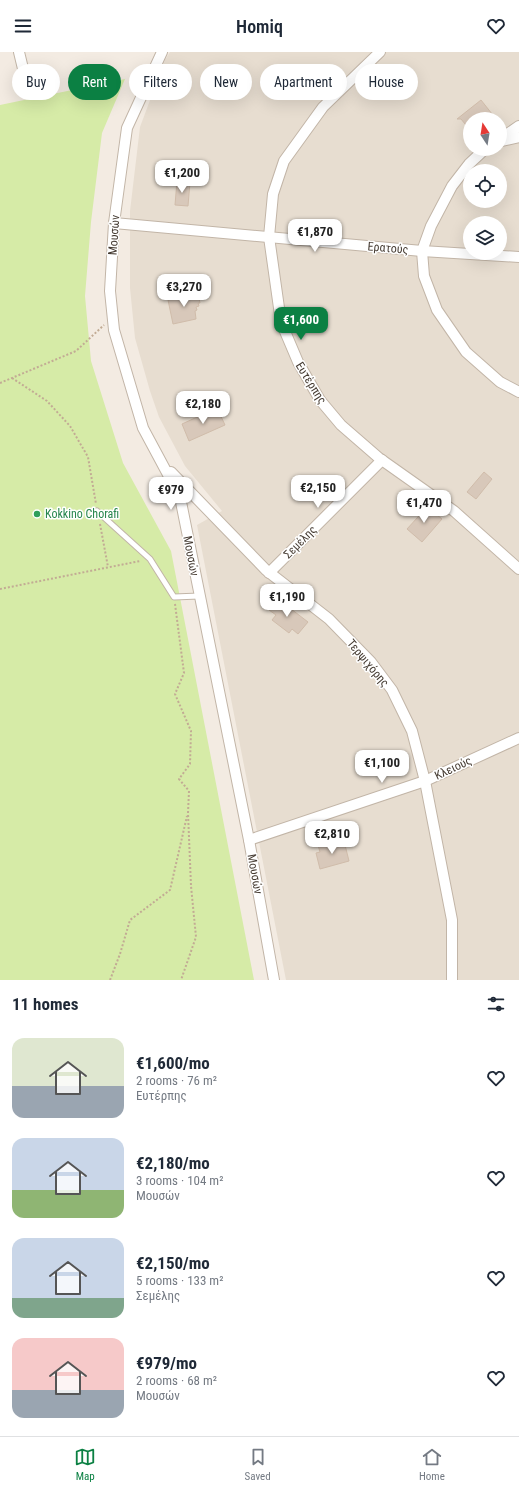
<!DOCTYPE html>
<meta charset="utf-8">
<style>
body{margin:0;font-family:"Roboto Condensed",sans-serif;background:#f6f6f7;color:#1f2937;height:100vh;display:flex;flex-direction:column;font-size:15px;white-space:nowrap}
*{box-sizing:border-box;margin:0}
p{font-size:13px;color:#747a83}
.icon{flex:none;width:22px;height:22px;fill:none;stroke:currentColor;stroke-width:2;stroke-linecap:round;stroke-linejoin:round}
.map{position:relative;height:928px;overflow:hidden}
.panel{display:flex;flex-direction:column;background:#fff;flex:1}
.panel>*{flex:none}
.guide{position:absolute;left:12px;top:12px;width:495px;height:36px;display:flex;gap:8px}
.needle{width:26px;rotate:348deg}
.fabs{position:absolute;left:463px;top:60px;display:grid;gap:8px}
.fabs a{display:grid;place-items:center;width:44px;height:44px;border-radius:50%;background:#fff;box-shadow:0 4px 16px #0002;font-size:20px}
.price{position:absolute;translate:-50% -34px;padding:0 9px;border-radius:8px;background:#fff;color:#222;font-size:13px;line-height:26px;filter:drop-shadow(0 1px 2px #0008)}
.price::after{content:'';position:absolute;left:50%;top:24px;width:12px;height:9px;margin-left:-6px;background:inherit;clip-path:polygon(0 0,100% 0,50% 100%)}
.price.on{background:#0b8043;color:#fff}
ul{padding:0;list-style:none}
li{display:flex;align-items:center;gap:12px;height:100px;padding:0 12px}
li span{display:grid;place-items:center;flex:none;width:112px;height:80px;border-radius:12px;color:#555}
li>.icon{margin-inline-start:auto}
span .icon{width:48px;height:48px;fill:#fffc;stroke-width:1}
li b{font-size:17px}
h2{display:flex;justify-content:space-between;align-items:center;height:48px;padding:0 12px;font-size:17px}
.tag{padding:0 14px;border-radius:18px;background:#fff;box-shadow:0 4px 16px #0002;font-size:14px;line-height:36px}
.tag.on{background:#0b8043;color:#fff}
header{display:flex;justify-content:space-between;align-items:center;height:52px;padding:0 12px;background:#fff;font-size:18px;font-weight:600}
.tab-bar{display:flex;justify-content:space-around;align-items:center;height:56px;border-top:1px solid #e0e1e3;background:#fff;font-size:11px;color:#747a83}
.tab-bar a{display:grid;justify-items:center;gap:2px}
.tab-bar .on{color:#0b8043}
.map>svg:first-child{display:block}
.residential{fill:#e7ddd0;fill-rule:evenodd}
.green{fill:#d6eba7}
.building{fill:#d8c8ba;stroke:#d0bcaa}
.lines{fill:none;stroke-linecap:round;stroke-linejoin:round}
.service-casing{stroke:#c2b5a7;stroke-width:7}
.minor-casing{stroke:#c2b5a7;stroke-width:12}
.path{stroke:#c2ab94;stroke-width:2;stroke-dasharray:2 2;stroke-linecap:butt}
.service{stroke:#fff;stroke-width:5}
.minor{stroke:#fff;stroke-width:10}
.leisure-dot{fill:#2e9e5b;stroke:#fff;stroke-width:1.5}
.labels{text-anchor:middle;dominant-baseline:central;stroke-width:3;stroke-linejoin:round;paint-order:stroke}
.street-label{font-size:12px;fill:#453b32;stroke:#fff}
.leisure-label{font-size:12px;fill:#27864d;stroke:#fff;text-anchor:start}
</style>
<header><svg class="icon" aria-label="menu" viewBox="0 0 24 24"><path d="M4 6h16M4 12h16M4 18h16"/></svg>Homiq<svg class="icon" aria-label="heart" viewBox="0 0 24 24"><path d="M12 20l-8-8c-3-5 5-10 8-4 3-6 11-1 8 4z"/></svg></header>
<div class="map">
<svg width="519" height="928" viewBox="0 0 519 928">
<rect width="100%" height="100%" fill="#f3ebe2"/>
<path class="residential" d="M170,0H519V928H286L197,473L222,459L185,414L159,365L150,339L135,286L130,236V159L140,75L165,8ZM470,67H500V97H470ZM470,119H500V149H470ZM470,171H500V201H470Z"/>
<polygon class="green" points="125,27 102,81 91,170 85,244 91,309 123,411 171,499 254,928 0,928 0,53"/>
<g class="building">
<polygon points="481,48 496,67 470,67 470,78 461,67 457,67"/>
<polygon points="177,129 190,130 188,154 175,153"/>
<polygon points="192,240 192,243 198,242 200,251 198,251 199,254 196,255 197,258 195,259 196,267 173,272 168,248 181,245 180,242"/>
<polygon points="217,356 225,373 189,389 182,372"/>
<polygon points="484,420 492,427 476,447 467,440"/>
<polygon points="427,455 442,467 422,490 407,477"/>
<polygon points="278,547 308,570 298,582 292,577 289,581 272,568 276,563 269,558"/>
<polygon points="336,788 338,795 345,793 349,809 320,817 316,801 320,800 318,793"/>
</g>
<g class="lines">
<defs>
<polyline id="service" points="97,459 150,507 174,545 199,544"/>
<g id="minor">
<polyline points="19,0 25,25"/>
<polyline points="162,0 127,76 114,171 110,239 114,278 143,376 180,445 249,788 274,928"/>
<polyline points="380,0 323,55 284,109 273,142 269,185 281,270 298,310 320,348 341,373 379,406 454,459 519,517"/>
<polyline points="500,87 519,74"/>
<polyline points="502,89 519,85"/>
<polyline points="485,97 469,112 452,134 431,174 422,199 424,224 437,258 466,300 500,330 519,340"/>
<polyline points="114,171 422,199 519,205"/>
<polyline points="171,420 266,518 329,567 371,610 392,638 412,679 425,729 452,868 452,928"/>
<polyline points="269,521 382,408"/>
<polyline points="249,788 425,729 519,686"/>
</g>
</defs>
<use href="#service" class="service-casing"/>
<use href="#minor" class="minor-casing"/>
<g class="path">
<polyline points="12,326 47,349 70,374 88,405 96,452"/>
<polyline points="0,331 76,299 104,273"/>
<polyline points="100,472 108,515"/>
<polyline points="0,537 140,509"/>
<polyline points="175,552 184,621 175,642 191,679 190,712 179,727 189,739 188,761 191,834 196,885 181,928"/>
<polyline points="110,928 120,902 130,868 170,838 187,764"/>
</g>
<use href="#service" class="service"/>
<use href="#minor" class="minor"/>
</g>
<circle class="leisure-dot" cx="37" cy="462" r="4"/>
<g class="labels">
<g class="street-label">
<text transform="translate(114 183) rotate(-86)">Μουσών</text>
<text transform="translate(388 196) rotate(5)">Ερατούς</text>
<text transform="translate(311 331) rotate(58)">Ευτέρπης</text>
<text transform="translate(300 490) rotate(-45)">Σεμέλης</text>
<text transform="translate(191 504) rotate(79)">Μουσών</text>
<text transform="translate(368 611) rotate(50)">Τερψιχόρης</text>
<text transform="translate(453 716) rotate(-25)">Κλειούς</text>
<text transform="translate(255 822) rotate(80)">Μουσών</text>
</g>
<g class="leisure-label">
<text x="45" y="462">Kokkino Chorafi</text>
</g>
</g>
</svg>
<div class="fabs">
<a><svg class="needle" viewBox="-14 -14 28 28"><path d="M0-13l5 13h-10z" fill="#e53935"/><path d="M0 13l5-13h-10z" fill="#747a83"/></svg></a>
<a><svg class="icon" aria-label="locate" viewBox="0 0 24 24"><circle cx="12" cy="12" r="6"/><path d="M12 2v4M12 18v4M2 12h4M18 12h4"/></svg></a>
<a><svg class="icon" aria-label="layers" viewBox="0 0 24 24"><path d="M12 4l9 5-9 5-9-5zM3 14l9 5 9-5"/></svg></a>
</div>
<b class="price" style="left:182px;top:142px">€1,200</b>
<b class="price" style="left:315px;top:201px">€1,870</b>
<b class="price" style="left:184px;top:256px">€3,270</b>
<b class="price on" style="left:301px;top:289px">€1,600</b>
<b class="price" style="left:203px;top:373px">€2,180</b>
<b class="price" style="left:318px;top:457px">€2,150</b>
<b class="price" style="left:171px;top:459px">€979</b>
<b class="price" style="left:424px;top:472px">€1,470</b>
<b class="price" style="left:287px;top:566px">€1,190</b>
<b class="price" style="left:382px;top:732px">€1,100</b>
<b class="price" style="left:332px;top:803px">€2,810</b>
<div class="guide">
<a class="tag">Buy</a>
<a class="tag on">Rent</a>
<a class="tag">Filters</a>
<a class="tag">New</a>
<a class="tag">Apartment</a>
<a class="tag">House</a>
</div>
</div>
<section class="panel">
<h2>11 homes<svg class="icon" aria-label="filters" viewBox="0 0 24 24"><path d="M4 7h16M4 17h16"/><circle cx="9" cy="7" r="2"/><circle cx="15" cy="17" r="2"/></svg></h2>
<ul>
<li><span style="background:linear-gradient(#dfe7d0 60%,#9aa5b1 0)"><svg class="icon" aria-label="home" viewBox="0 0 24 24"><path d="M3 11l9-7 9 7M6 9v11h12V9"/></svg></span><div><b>€1,600/mo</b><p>2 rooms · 76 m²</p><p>Ευτέρπης</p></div><svg class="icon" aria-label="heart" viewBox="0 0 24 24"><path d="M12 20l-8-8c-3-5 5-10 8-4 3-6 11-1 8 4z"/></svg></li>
<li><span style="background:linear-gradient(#c9d6e8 65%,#8fb573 0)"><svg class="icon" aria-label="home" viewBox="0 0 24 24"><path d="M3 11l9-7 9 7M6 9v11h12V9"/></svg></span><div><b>€2,180/mo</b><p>3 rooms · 104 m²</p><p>Μουσών</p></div><svg class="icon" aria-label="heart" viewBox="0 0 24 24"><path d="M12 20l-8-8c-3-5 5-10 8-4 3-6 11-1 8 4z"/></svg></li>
<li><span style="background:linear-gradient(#c9d6e8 75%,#7fa58c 0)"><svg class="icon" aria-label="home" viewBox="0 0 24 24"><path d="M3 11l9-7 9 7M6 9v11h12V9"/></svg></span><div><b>€2,150/mo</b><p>5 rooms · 133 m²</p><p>Σεμέλης</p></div><svg class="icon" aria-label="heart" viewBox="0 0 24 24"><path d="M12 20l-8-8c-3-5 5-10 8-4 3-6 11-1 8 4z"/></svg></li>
<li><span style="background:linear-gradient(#f6c9c9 65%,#9aa5b1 0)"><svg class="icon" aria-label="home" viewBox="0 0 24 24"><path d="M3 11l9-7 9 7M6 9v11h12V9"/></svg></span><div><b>€979/mo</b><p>2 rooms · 68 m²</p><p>Μουσών</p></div><svg class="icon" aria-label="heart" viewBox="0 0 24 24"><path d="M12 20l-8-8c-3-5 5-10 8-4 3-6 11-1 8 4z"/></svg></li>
</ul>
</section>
<nav class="tab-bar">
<a class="on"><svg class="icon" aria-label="map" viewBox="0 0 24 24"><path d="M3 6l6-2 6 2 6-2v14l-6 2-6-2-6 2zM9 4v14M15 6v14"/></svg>Map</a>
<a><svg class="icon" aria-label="saved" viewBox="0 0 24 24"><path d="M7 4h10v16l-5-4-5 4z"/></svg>Saved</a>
<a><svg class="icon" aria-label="home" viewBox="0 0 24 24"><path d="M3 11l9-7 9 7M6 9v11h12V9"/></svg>Home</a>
</nav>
